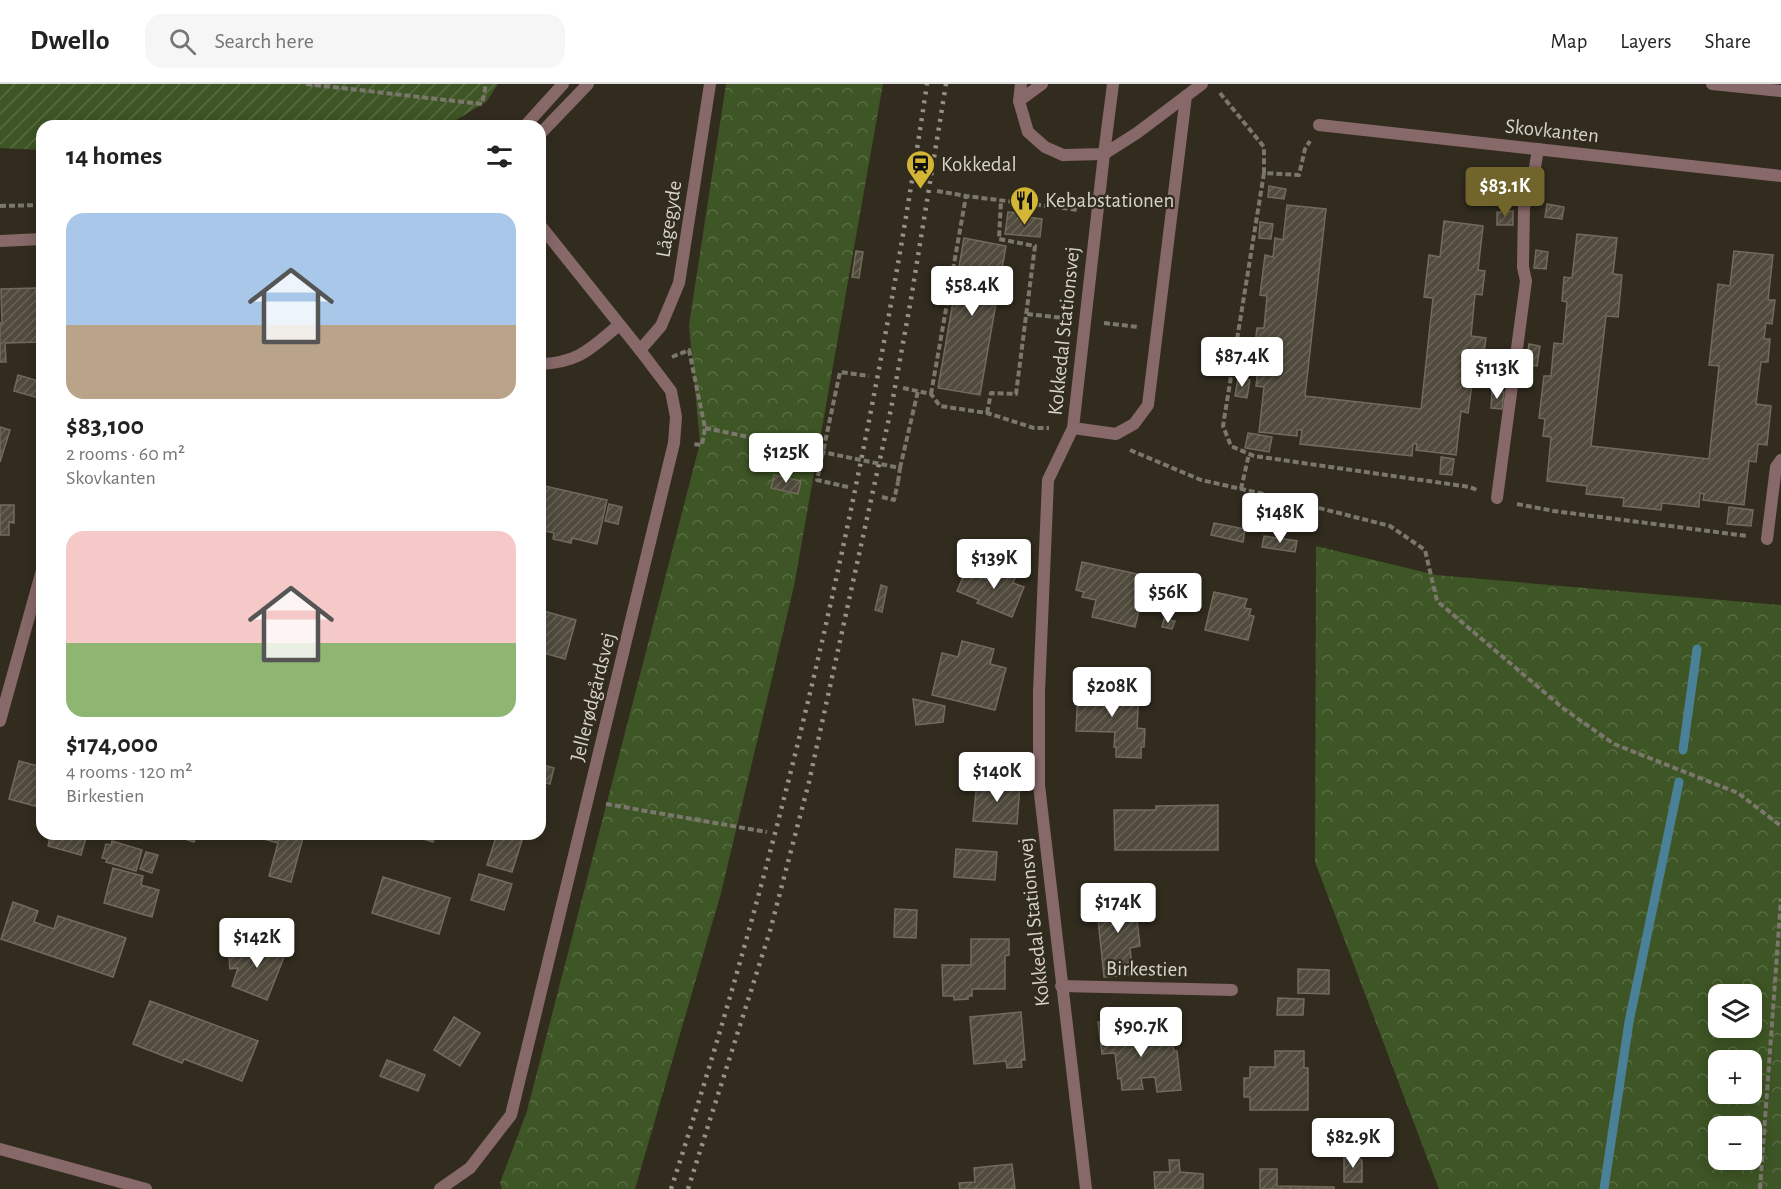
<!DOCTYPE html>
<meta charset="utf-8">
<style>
body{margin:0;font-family:"Alegreya Sans",sans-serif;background:#f6f6f6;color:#222;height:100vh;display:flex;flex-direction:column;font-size:22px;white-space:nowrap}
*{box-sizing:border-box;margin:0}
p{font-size:20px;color:#767676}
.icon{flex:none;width:33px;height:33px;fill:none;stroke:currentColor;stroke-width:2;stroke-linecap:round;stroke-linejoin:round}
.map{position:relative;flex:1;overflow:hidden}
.details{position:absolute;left:36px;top:36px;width:510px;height:720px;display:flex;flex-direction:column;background:#fff;border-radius:18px;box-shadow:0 3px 15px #0003}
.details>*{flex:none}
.controls{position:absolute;left:1708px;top:900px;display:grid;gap:12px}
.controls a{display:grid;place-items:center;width:54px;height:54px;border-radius:12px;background:#fff;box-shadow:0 3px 15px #0003;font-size:30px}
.price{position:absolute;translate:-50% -51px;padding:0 14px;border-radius:6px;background:#fff;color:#222;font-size:20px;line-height:39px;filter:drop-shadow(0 2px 3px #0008)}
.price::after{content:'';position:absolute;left:50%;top:36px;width:18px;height:14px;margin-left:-9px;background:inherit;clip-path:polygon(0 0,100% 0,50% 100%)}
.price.current{background:#72652b;color:#fff}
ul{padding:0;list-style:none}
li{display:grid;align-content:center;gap:12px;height:318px;padding:0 30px}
li span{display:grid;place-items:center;height:186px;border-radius:18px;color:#555}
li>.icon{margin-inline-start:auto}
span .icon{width:108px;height:108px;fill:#fffc;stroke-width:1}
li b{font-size:26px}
h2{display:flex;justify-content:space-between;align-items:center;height:72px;padding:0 30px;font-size:26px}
header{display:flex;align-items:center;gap:36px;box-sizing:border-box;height:84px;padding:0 30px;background:#fff;border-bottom:2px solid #e0e0e0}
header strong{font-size:28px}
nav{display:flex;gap:33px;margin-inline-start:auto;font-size:21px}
.search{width:420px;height:54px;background:#f6f6f6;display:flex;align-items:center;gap:15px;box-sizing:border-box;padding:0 21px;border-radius:18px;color:#767676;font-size:22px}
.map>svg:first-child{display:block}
.forest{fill:url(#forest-crowns);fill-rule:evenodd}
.garden{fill:url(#garden-furrows)}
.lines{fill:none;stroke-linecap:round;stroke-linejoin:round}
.stream{stroke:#4b8198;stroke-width:9}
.building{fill:url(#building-hatch);stroke:#726b5c;stroke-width:1.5}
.path{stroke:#7c776c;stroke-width:4;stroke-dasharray:6 3;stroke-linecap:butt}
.service{stroke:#88696a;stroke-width:12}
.minor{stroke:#88696a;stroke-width:12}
.tertiary{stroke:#88696a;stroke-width:12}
.rail{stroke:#969187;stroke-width:4.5;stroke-dasharray:3 6;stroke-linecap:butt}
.path-bridge{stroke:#7c776c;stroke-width:4;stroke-dasharray:6 3;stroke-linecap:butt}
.labels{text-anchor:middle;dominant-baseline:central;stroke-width:4.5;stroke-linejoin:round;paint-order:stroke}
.street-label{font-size:21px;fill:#d7d3cb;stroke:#322c1f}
.poi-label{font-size:21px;fill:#d7d3cb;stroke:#322c1f;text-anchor:start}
</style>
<header>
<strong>Dwello</strong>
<div class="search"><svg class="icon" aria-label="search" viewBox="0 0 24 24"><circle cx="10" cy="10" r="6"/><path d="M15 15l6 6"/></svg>Search here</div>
<nav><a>Map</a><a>Layers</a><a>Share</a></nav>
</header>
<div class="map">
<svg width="1781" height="1105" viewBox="0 0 1781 1105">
<defs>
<pattern id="forest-crowns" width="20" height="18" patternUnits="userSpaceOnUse" patternTransform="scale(1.5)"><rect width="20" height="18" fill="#3e5525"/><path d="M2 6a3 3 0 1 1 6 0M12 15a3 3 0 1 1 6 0" fill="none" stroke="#596d43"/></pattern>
<pattern id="garden-furrows" width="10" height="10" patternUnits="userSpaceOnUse" patternTransform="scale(1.5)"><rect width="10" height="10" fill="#3e5525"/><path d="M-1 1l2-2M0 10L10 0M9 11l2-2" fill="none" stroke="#596d43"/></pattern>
<pattern id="building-hatch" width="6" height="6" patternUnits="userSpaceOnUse" patternTransform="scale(1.5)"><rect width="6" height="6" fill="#514b3d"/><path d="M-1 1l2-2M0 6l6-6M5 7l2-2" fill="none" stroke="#696458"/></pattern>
</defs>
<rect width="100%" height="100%" fill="#322c1f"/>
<g class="forest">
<polygon points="726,0 883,0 794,502 721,809 635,1105 502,1105 500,1099 527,1027 700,359 689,241"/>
<path d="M1316,462L1436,491L1781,521V1105H1439L1315,778ZM1719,910H1752V944H1719ZM1719,976H1752V1010H1719ZM1719,1042H1752V1076H1719Z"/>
</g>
<polygon class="garden" points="0,0 498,0 486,18 446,42 42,42 42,66 0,64"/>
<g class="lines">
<g class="stream">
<polyline points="1683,666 1697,565"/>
<polyline points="1604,1105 1629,938 1679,698"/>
</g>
</g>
<g class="building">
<polygon points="1269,102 1286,105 1284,115 1268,113"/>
<polygon points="1547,120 1564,123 1562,135 1545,133"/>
<polygon points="1287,121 1326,125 1305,312 1421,325 1433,214 1424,213 1429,171 1440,173 1444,137 1483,142 1478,186 1485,187 1482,211 1475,210 1471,252 1486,254 1481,293 1473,292 1468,329 1461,327 1456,371 1416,366 1417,360 1413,360 1412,372 1300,360 1302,346 1297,346 1297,352 1259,348 1264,303 1256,302 1258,285 1252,284 1257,244 1264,244 1267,212 1260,211 1265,171 1273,173 1275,154 1283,156"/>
<polygon points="1513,127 1513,141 1497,141 1497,128"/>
<polygon points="1008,128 1026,130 1026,133 1042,135 1040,153 1005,150"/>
<polygon points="1260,138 1273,140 1271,155 1259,154"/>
<polygon points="1577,150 1617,154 1613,190 1622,191 1618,233 1606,232 1591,362 1709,375 1719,282 1709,281 1718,200 1730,202 1734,167 1773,171 1768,216 1775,216 1772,240 1766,239 1764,255 1770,255 1768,278 1761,278 1756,320 1771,322 1767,361 1758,360 1756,378 1749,377 1744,421 1703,416 1704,410 1700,409 1699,423 1662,419 1661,426 1623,422 1624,414 1586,410 1587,402 1547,397 1551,353 1543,352 1545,335 1539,334 1544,292 1551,292 1554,259 1563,260 1567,218 1562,217 1564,193 1572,194"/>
<polygon points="964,154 1006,162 980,311 938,304"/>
<polygon points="1536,166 1548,168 1546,185 1534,184"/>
<polygon points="856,167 863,168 859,194 852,193"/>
<polygon points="36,204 38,237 42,237 42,258 5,259 6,278 0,278 0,239 2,239 1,205"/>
<polygon points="1529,260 1540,262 1537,282 1526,280"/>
<polygon points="18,291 42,298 42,315 14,307"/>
<polygon points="1238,294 1250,296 1247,314 1235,312"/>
<polygon points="1492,307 1504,308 1502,325 1491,324"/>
<polygon points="0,343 10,346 0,378"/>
<polygon points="1248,349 1272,353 1269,368 1245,364"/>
<polygon points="1441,373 1454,375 1452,391 1440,390"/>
<polygon points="774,391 801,397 798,410 771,404"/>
<polygon points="540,401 607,416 597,460 572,454 571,459 553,455 554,449 540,446"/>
<polygon points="609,420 622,423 618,440 605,437"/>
<polygon points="0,421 14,421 14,439 9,438 9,451 0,451"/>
<polygon points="1729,423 1753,426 1751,442 1727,440"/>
<polygon points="1214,439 1245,445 1243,458 1211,451"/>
<polygon points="1264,452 1297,457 1295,468 1262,463"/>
<polygon points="1007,478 1016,482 1014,489 1017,490 1013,499 1024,503 1012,533 977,519 979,516 957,507 966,486 987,495 989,489 998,493"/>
<polygon points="1082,478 1142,491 1134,525 1139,526 1135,543 1092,533 1096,516 1082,513 1084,508 1076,506"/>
<polygon points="881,501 887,503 882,528 875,526"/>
<polygon points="1214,508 1247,515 1244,524 1251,525 1249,531 1254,532 1248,556 1205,546"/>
<polygon points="540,526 576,536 565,575 540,568"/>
<polygon points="1164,535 1175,537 1172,545 1162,543"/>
<polygon points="962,557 994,565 990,580 1006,584 995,626 932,611 942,569 958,573"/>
<polygon points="1078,605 1139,607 1137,644 1145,645 1144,663 1141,663 1141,674 1116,673 1116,663 1114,663 1115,648 1076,647"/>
<polygon points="913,615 945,622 943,638 916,641"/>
<polygon points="19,677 42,683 42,724 9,715"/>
<polygon points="540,680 554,684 550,700 540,697"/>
<polygon points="977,698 1020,701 1017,740 973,737"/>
<polygon points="1218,721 1218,766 1115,766 1114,726 1156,726 1156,722"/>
<polygon points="51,750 87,750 81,771 48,762"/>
<polygon points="170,750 197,750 194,758"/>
<polygon points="254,750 304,750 291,798 269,792 278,759 253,752"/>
<polygon points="407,750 436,750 433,758"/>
<polygon points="497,750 524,750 512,788 487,781"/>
<polygon points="112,757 142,766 136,787 106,778 107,775 102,774 106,760 111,761"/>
<polygon points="956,765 997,768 995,796 954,793"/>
<polygon points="146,768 158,771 152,789 140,785"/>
<polygon points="113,784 143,792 141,801 159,806 152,833 104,819"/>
<polygon points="479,790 512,800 504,826 471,816"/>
<polygon points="383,793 450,814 439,850 372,829"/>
<polygon points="1134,810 1140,862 1130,864 1133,891 1104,893 1096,815"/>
<polygon points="13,818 38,827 34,838 54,845 58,832 126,854 113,893 1,855"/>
<polygon points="895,825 917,826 916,854 894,853"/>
<polygon points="971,855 1009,855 1009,871 1005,872 1005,905 972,905 972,912 968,912 968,915 954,916 954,912 943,912 942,881 971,881"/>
<polygon points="249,856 286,868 267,916 232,902 238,884 230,885 229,873 243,870"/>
<polygon points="1298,885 1329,886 1329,910 1298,909"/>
<polygon points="1278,914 1304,915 1303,931 1277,931"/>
<polygon points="150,917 258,957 242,997 184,975 182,979 133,960"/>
<polygon points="1021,928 1025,976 1021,976 1022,983 1007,984 1006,977 974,980 970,933"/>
<polygon points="454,933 480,949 460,982 434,966"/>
<polygon points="1117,937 1119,952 1158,951 1158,953 1166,952 1172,957 1174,967 1177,967 1181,1006 1157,1008 1155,993 1141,994 1143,1005 1122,1006 1121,994 1118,995 1115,969 1102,970 1098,938"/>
<polygon points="1275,967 1304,967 1304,984 1308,984 1308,1026 1250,1026 1250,1013 1244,1013 1244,994 1250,994 1250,983 1275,983"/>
<polygon points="387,976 425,991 418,1007 380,992"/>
<polygon points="1344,1071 1360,1071 1360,1076 1362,1076 1362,1098 1344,1098"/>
<polygon points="1169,1076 1179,1076 1180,1088 1203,1090 1203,1105 1155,1105 1154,1088 1170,1088"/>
<polygon points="1012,1080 1015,1105 960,1105 959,1099 975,1098 974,1084"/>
<polygon points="1260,1085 1277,1085 1277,1102 1334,1103 1334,1105 1260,1105"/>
</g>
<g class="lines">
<g class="path">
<polyline points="306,0 482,20 486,0"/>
<polyline points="1220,9 1264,63 1264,89 1299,91 1305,65 1310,57"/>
<polyline points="1264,89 1223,342 1231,362 1254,372 1470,403 1479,407"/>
<polyline points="937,107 966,112 1079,126"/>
<polyline points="0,122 42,121"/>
<polyline points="1027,230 1064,234"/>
<polyline points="1104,239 1138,243"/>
<polyline points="672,273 689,266 705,344 702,361 693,360"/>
<polyline points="903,304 931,310 940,322 987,329 1034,344 1049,344"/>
<polyline points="931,310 966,112"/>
<polyline points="987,329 991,309 1016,310 1035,162 999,155 1001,116"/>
<polyline points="1130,366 1201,396 1264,410 1390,442 1425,466 1437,517 1564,625 1614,660 1738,709 1781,742"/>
<polyline points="900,384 918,307"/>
<polyline points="848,403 817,396 840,288 869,292"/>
<polyline points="1241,405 1249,370"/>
<polyline points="882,413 894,416 898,398"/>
<polyline points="1517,420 1554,427 1747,452"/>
<polyline points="606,720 767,748"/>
<polyline points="1760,1105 1781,815"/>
</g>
<g class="service">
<polyline points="1021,0 1019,17 1028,48 1045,63 1063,71 1104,70 1137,49 1202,0"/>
<polyline points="1712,0 1781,7"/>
<polyline points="1019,17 1042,0"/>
<polyline points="1104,70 1113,0"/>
<polyline points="1073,344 1116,350 1134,340 1148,321 1186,12"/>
<polyline points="1497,414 1526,197 1523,183 1524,123 1533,96 1538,65"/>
<polyline points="1767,455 1776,383 1781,376"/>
</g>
<g class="minor">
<polyline points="1319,41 1781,92"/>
<polyline points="640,266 661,242 679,199 710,0"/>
<path d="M540,280C579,279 591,264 619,241"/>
<polyline points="0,637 42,486"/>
<polyline points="1061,902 1232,906"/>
<polyline points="0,1065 146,1105"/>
<polyline points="440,1105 470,1084 511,1031 674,359 676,333 671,307 640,266 540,141"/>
<polyline points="1086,1105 1039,701 1039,608 1048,396 1073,344 1104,70"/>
</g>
<g class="tertiary">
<polyline points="525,42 563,0"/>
<polyline points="540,50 588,0"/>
<polyline points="0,157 42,155"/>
</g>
<g class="rail">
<path d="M671,1105C788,745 871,375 927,0"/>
<polyline points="688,1105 770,847 809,698 891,325 911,215 946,0"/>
</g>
<polyline class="path-bridge" points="705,344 900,384 898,398"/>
</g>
<defs>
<symbol id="station-pin" viewBox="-11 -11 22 30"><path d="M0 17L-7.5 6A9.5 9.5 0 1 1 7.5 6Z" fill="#d3b635" stroke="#322c1f"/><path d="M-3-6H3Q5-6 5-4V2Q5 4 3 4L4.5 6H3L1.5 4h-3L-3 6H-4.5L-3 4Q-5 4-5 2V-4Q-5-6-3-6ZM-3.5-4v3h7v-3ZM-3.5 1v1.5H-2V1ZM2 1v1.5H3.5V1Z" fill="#111"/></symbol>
<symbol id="restaurant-pin" viewBox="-11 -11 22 30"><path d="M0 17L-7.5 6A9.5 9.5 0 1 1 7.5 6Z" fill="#d3b635" stroke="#322c1f"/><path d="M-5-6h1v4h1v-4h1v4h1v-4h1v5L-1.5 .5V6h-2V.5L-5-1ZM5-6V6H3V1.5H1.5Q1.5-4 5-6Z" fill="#111"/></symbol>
</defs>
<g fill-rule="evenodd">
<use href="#station-pin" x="904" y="64" width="33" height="45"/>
<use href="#restaurant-pin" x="1008" y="100" width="33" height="45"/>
</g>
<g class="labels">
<g class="street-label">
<text transform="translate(1552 47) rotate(6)">Skovkanten</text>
<text transform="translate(669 135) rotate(-81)">Lågegyde</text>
<text transform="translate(1064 247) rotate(-84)">Kokkedal Stationsvej</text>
<text transform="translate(593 613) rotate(-76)">Jellerødgårdsvej</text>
<text transform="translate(1034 838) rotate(-96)">Kokkedal Stationsvej</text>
<text transform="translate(1147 885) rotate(1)">Birkestien</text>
</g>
<g class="poi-label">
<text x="941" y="80">Kokkedal</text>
<text x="1045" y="116">Kebabstationen</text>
</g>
</g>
</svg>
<div class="controls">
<a><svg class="icon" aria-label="layers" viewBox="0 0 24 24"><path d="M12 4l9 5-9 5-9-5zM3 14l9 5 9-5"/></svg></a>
<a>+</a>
<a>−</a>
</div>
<b class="price current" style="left:1505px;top:134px">$83.1K</b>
<b class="price" style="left:972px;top:233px">$58.4K</b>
<b class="price" style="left:1242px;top:304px">$87.4K</b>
<b class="price" style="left:1497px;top:316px">$113K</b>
<b class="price" style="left:786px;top:400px">$125K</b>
<b class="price" style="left:1280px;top:460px">$148K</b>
<b class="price" style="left:994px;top:506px">$139K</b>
<b class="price" style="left:1168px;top:540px">$56K</b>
<b class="price" style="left:1112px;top:634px">$208K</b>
<b class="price" style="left:997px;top:719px">$140K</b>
<b class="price" style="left:1118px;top:850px">$174K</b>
<b class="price" style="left:257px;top:885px">$142K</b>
<b class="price" style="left:1141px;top:974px">$90.7K</b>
<b class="price" style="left:1353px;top:1085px">$82.9K</b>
<section class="details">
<h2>14 homes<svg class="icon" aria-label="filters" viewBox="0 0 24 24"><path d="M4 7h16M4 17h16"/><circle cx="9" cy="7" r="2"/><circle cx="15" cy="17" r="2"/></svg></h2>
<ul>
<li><span style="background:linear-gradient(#a9c7e8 60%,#b9a48a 0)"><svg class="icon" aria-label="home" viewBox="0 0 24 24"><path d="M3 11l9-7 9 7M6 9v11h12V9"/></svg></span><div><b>$83,100</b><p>2 rooms · 60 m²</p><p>Skovkanten</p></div></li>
<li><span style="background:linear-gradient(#f6c9c9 60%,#8fb573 0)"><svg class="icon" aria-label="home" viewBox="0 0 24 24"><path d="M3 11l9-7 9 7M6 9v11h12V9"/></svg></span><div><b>$174,000</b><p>4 rooms · 120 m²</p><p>Birkestien</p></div></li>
</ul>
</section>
</div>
